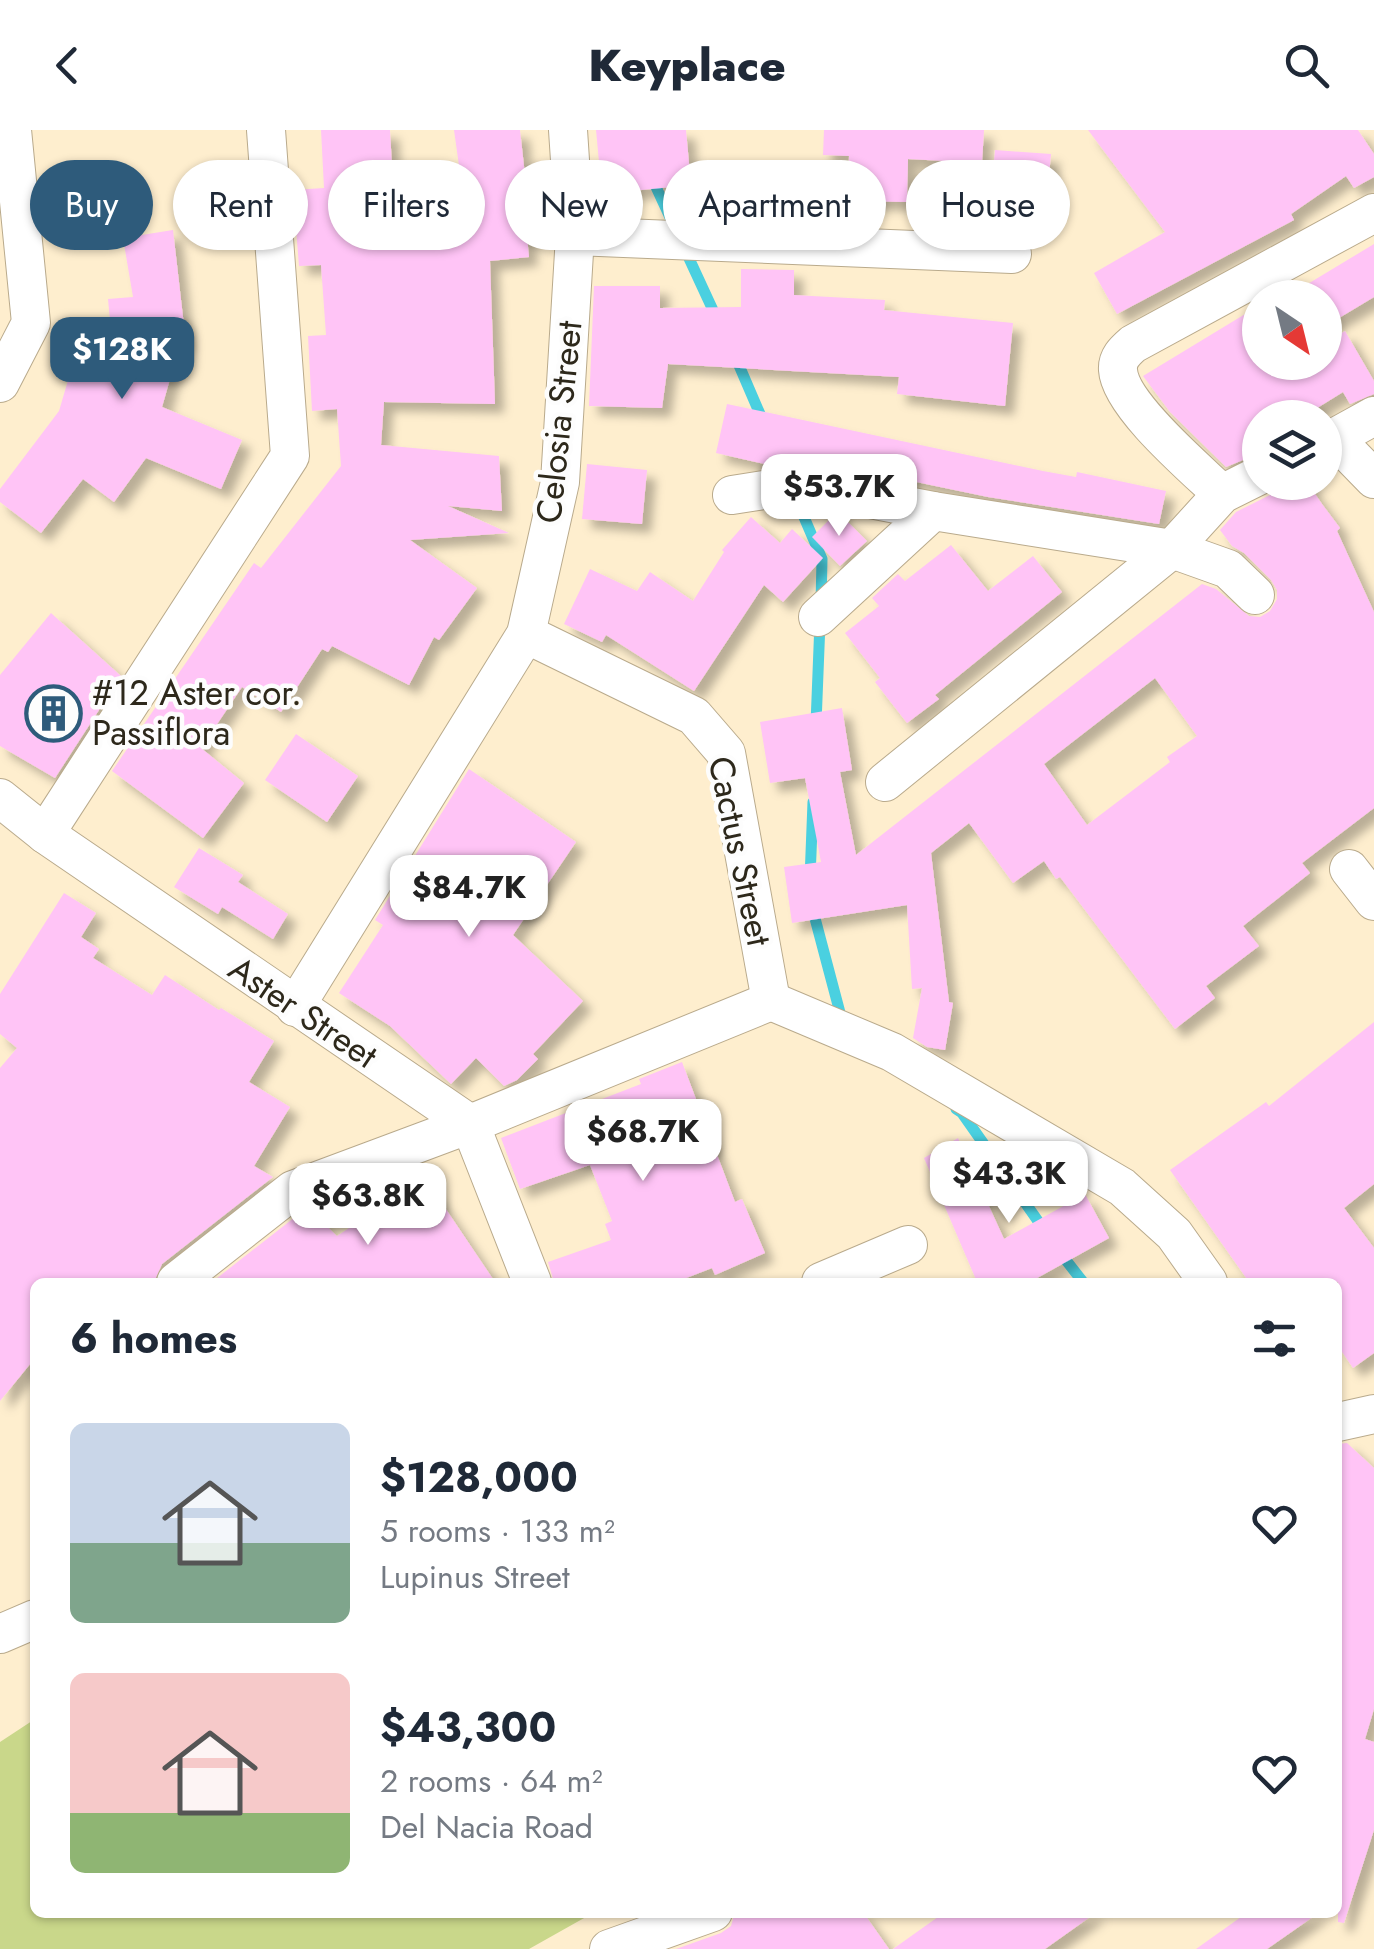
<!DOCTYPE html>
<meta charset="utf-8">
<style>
body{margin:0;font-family:Jost,sans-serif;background:#f6f6f7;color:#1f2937;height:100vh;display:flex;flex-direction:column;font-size:38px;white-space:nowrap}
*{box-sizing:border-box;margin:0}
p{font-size:32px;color:#747a83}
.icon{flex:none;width:55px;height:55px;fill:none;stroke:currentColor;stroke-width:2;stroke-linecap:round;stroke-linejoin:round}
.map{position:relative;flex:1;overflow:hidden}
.details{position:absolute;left:30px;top:1148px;width:1312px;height:640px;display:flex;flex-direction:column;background:#fff;border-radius:15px;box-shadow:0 2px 8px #0004}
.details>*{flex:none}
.banner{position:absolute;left:30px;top:30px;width:1315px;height:90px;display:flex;gap:20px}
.needle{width:65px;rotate:145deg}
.tools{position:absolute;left:1242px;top:150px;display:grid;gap:20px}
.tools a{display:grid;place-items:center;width:100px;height:100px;border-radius:50%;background:#fff;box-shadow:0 2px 8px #0004;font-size:50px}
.price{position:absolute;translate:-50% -85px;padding:0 22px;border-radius:20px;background:#fff;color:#222;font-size:32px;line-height:65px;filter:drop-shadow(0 2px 5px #0008)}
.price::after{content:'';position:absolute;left:50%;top:60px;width:30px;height:22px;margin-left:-15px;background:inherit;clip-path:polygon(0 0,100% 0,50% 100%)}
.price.current{background:#2e5b7b;color:#fff}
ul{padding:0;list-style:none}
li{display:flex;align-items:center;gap:30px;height:250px;padding:0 40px}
li span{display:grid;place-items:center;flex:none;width:280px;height:200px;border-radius:15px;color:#555}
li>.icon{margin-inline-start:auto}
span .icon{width:120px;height:120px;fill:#fffc;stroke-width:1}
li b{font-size:42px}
h2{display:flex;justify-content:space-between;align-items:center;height:120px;padding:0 40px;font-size:42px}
.pill{padding:0 35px;border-radius:45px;background:#fff;box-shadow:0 2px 8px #0004;font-size:35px;line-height:90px}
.pill.current{background:#2e5b7b;color:#fff}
header{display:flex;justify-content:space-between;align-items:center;height:130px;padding:0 40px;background:#fff;font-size:45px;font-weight:800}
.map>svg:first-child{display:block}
.green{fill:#c9d78a}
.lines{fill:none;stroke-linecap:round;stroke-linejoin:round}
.stream{stroke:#4ad0e0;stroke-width:11}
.building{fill:#ffc4f6;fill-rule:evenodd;filter:url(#shadow)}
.minor-casing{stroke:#b9aa8c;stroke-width:40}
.minor{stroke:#fff;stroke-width:38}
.labels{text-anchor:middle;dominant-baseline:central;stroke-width:9;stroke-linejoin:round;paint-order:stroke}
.street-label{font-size:35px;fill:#2d281b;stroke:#fdfdfd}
.poi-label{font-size:35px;fill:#2d281b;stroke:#fdfdfd;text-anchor:start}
</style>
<header><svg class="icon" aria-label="back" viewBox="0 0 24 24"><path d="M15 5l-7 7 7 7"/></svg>Keyplace<svg class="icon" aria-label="search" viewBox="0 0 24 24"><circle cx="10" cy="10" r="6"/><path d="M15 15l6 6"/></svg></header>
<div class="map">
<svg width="1374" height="1819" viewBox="0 0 1374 1819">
<defs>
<filter id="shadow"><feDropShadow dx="9" dy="9" stdDeviation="5" flood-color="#0004"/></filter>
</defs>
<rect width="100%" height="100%" fill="#feeece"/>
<polygon class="green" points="35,1589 35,1782 593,1783 529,1819 0,1819 0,1612"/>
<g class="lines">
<g class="stream">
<polyline points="650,44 718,191"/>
<polyline points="735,226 763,291"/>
<polyline points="776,322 822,429 821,474"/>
<polyline points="816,594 820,492"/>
<polyline points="810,749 813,672"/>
<polyline points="812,777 843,894"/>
<polyline points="956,979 962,983 1045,1101"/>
<polyline points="1058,1120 1083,1152"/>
</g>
</g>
<g class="building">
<polygon points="321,0 390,0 393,54 461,50 454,0 520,0 527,63 523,64 529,127 490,131 495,274 384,272 381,315 499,326 502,381 448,376 509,403 410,410 477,458 439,510 434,507 409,555 332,516 328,522 322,519 281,582 242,557 201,618 244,653 203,708 112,641 254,433 261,438 341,336 337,279 312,281 308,206 326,205 321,135 299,136 293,60 324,58"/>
<polygon points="596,0 686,0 691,55 602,64"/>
<polygon points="824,0 984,0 982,33 908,29 907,72 848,71 849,26 823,25"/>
<polygon points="1088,0 1358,0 1374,24 1374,47 1354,58 1346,46 1291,84 1294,90 1117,184 1094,143 1165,102"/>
<polygon points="995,20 1051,24 1046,78 990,74"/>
<polygon points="173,100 186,213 180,214 162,277 242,310 221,359 146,328 114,372 83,349 41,403 0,372 0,359 59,281 79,213 113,222 108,169 133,167 123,108"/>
<polygon points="1374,114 1374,167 1329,194 1325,187 1325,168 1313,168 1306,155"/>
<polygon points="741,139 794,140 794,165 885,170 884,180 1013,193 1005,276 897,264 899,247 668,234 662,278 589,276 594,156 660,156 660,178 741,177"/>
<polygon points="1260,175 1260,232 1325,232 1325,213 1345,201 1374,251 1374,264 1350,274 1343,262 1301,288 1260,288 1260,323 1226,337 1170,282 1143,246"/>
<polygon points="727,274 1043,341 1076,347 1077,342 1166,361 1159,394 988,367 897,348 900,352 786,329 791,333 773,336 716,323"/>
<polygon points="587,334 647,340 642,394 582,389"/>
<path d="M1281,352H1307L1322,374L1340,398L1337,401L1374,482V678L1302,733L1310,743L1243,796L1259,816L1206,856L1215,868L1175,899L1060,747L1056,749L1044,731L1013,753L969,693L931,723L949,872L953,873L945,920L927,917L913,908L922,858L912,859L907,775L792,793L784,737L821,732L805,648L770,653L760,592L842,578L852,640L840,642L856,725L1202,454L1216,459L1249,486L1260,487L1270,481L1277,469V460L1271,450L1244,423L1232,416L1220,400L1236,382L1270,365ZM1155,548L1197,606L1167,627L1170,632L1087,695L1044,634Z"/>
<polygon points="834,385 843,387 867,411 840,436 812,407"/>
<polygon points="751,387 780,413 792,399 823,428 783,472 764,455 694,561 606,505 602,512 564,494 590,439 637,461 650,442 693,471 724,422 722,420"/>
<polygon points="951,415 988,461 1033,426 1062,462 935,565 939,569 907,593 875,552 880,548 845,503 879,476 872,468 898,444 905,451"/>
<polygon points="51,483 121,546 55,648 0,616 0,545"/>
<polygon points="296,604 358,646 327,692 265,650"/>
<polygon points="469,639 576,712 513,805 583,871 533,924 538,929 517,950 504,956 476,928 451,954 390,896 339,863 383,795 375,790"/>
<polygon points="199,718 243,745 238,752 288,784 273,809 222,777 218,784 174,757"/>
<polygon points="64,763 96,783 81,807 99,819 93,828 152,865 165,845 219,880 221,878 274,911 249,952 290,977 254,1036 273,1047 162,1134 154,1152 35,1152 35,1228 0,1271 0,938 17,918 0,904 0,864"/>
<polygon points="1374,892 1374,1054 1344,1078 1374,1118 1374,1223 1353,1238 1338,1216 1338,1152 1249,1152 1170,1040 1266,972 1269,976"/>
<polygon points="682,932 735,1072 742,1069 765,1123 715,1145 712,1138 676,1152 554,1152 548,1132 611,1110 605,1094 612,1091 590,1035 520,1059 501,1008 641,954 639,949"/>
<polygon points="958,1008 1004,1109 1085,1064 1109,1108 1030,1152 977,1152 924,1028"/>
<polygon points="425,1048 495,1152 212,1152 304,1080 308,1078 337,1106"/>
<polygon points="1347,1313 1374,1338 1374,1579 1365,1609 1374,1612 1374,1700 1344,1793 1338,1792 1338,1314"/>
<polygon points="735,1782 863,1782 889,1819 676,1819 721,1803 731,1796"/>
<polygon points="945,1782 1097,1782 1045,1819 893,1819"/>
<polygon points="1248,1782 1320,1782 1267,1819 1196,1819"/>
</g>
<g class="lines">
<defs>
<g id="minor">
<polyline points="575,106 1012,124"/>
<polyline points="0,253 31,193 12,0"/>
<polyline points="1334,308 1374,349"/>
<polyline points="1325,313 1374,286"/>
<path d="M1222,364C1196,339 1120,275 1118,240C1117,228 1125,221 1133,214L1374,83"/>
<polyline points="732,365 797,355 933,381 1172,419 1228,439 1255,465"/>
<polyline points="818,487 933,381"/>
<polyline points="526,504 694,586 726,623 771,871"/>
<polyline points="885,652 1172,419 1222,364 1260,345"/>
<polyline points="0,668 45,704 470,994 532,1152"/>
<polyline points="45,704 290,326 266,0"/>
<polyline points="1349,739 1374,771"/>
<polyline points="771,871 892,922 1122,1057 1174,1104 1208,1152"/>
<polyline points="295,877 526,504 560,352 575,106 568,0"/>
<polyline points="176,1152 293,1060 470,994 771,871"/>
<polyline points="821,1152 908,1115"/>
<polyline points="1338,1292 1374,1284"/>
<polyline points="0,1504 35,1489"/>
<polyline points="609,1819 713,1782"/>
</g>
</defs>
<use href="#minor" class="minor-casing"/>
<use href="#minor" class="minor"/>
</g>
<defs>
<symbol id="building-ring" viewBox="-11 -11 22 22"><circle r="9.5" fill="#fdfdfd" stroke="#2e5b7b" stroke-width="1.5"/><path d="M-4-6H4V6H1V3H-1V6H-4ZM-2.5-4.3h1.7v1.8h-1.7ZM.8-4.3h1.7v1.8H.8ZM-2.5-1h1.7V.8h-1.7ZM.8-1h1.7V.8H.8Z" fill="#2e5b7b"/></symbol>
</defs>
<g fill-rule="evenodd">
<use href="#building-ring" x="22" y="552" width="63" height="63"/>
</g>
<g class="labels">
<g class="street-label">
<text transform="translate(559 292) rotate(-84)">Celosia Street</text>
<text transform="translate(740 721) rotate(78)">Cactus Street</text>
<text transform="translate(303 882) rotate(34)">Aster Street</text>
</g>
<g class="poi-label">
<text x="92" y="563">#12 Aster cor.<tspan x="92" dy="40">Passiflora</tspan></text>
</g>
</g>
</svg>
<div class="tools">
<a><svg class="needle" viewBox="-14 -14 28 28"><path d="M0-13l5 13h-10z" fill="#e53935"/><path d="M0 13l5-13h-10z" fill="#747a83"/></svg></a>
<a><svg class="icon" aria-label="layers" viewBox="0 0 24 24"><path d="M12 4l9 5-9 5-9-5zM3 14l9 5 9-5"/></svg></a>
</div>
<b class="price current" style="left:122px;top:272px">$128K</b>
<b class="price" style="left:839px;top:409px">$53.7K</b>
<b class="price" style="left:469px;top:810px">$84.7K</b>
<b class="price" style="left:643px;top:1054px">$68.7K</b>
<b class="price" style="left:1009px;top:1096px">$43.3K</b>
<b class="price" style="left:368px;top:1118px">$63.8K</b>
<div class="banner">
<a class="pill current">Buy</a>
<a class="pill">Rent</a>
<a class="pill">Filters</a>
<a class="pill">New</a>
<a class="pill">Apartment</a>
<a class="pill">House</a>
</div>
<section class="details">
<h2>6 homes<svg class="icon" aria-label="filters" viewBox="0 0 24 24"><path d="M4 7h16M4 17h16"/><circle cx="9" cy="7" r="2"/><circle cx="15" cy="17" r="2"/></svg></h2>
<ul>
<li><span style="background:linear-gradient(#c9d6e8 60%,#7fa58c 0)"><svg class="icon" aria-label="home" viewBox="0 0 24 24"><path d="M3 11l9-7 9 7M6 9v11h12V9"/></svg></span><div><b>$128,000</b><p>5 rooms · 133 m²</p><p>Lupinus Street</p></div><svg class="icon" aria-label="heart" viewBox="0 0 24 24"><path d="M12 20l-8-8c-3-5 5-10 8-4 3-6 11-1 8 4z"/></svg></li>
<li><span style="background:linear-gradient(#f6c9c9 70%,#8fb573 0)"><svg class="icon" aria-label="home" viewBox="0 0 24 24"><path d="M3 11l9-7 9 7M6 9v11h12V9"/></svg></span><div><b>$43,300</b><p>2 rooms · 64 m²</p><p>Del Nacia Road</p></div><svg class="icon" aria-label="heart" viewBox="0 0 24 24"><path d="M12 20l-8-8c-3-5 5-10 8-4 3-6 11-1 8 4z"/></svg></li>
</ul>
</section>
</div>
